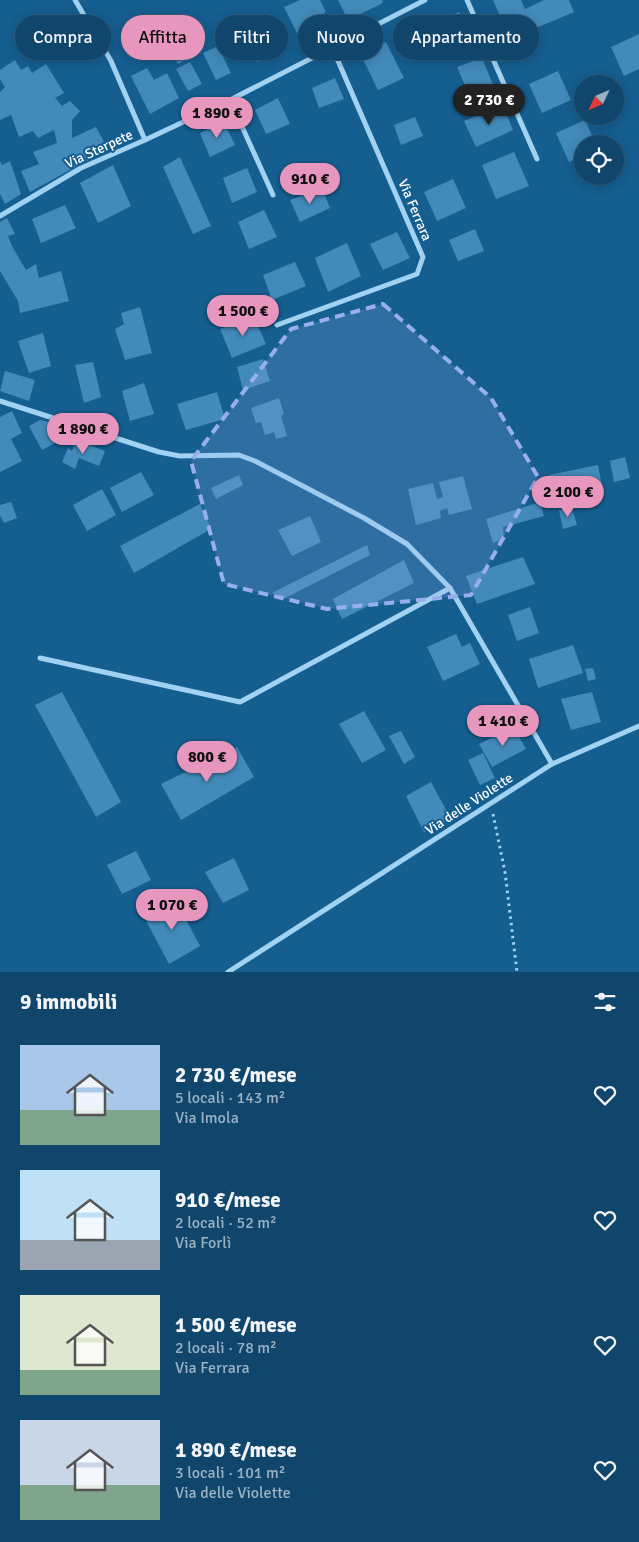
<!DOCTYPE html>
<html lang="it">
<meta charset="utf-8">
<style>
body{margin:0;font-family:Signika,sans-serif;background:#1e5074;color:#f1f3f6;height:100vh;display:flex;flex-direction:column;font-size:19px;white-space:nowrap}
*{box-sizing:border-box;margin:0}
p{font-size:16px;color:#9cb1c2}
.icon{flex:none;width:28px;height:28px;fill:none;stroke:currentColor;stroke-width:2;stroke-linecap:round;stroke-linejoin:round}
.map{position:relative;height:972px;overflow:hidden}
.side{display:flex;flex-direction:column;background:#10466c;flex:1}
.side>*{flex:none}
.top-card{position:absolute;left:15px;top:15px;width:610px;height:45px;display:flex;gap:10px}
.needle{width:32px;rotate:226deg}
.buttons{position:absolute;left:574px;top:75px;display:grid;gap:10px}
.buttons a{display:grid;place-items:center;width:50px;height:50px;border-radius:50%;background:#10466c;box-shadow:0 2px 12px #0003,0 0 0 1px #305e7f;font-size:25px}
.price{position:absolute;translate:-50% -42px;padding:0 11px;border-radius:18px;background:#e797bd;color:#111;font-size:16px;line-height:32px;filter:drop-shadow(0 1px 2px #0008)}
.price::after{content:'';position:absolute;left:50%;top:30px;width:15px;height:11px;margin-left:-8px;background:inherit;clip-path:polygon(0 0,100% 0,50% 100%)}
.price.active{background:#222;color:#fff}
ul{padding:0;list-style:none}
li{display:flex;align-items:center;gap:15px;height:125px;padding:0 20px}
li span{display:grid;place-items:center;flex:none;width:140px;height:100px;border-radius:0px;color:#555}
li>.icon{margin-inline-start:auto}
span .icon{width:60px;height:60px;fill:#fffc;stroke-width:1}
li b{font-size:21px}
h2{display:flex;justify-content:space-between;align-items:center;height:60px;padding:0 20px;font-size:21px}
.pill{padding:0 18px;border-radius:22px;background:#10466c;box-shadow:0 2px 12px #0003,0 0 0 1px #305e7f;font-size:18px;line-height:45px}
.pill.active{background:#e797bd;color:#111}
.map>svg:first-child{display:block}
.building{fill:#428aba}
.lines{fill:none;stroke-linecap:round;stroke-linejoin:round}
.path{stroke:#a1d2f1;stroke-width:3;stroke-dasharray:2.5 4;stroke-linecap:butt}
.minor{stroke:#a1d2f1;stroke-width:5}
.marked{fill:#99afed;fill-opacity:0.2;stroke:#99afed;stroke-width:4;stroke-dasharray:10 6;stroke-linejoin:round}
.labels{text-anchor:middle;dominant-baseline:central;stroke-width:4;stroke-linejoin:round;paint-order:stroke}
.street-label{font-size:14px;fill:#fff;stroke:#155e90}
</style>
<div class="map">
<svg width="639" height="972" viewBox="0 0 639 972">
<rect width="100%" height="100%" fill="#155e90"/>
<g class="building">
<polygon points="300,0 320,0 326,12 321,15 330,31 303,45 284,7"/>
<polygon points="338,0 382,0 383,3 348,20"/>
<polygon points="493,0 521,0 525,9 544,0 569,0 574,12 510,39"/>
<polygon points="459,12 470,35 420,60 409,36"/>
<polygon points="268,25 280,50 257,62 245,36"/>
<polygon points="180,32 193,55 178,64 165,40"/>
<polygon points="639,34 639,69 624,76 611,47"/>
<polygon points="386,42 404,78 378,90 361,55"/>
<polygon points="218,46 231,73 216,80 203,53"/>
<polygon points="482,58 494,87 470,97 457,67"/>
<polygon points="15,60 21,70 28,66 32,73 46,64 64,93 55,98 62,106 70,101 80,111 72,120 72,138 96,127 108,149 30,192 21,171 39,164 33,152 57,143 54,130 38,138 33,131 19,137 11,115 0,120 0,92 5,87 0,79 0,70"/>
<polygon points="190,62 202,84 188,91 176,69"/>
<polygon points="147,68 154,80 167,73 179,98 150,114 131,76"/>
<polygon points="558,71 571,100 542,113 529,84"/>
<polygon points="335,78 344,99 319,108 312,88"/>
<polygon points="278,98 290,124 266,134 255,110"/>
<polygon points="503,105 513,130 476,147 464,121"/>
<polygon points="415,117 423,136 401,145 394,125"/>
<polygon points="585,120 596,144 582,144 582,156 569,162 556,133"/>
<polygon points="224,122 235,145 210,157 200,133"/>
<polygon points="514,152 529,186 496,199 482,165"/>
<polygon points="180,157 211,226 193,234 163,167"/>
<polygon points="0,161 2,165 10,161 21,194 5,204 0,194"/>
<polygon points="113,165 131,206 98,223 80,183"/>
<polygon points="247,168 257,192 232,203 223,178"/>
<polygon points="453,179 466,208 437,221 424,192"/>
<polygon points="322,188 330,208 300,222 290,200"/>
<polygon points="65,205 76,228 41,243 32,219"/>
<polygon points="264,210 277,237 249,249 238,222"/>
<polygon points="7,218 15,234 8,236 12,246 26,270 36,264 39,278 61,271 69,301 20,313 18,301 0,271 0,222"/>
<polygon points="475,229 484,251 458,261 449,240"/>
<polygon points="397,232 410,258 383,270 370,244"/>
<polygon points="347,243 361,276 328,292 315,258"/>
<polygon points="295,262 306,286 272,300 263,275"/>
<polygon points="140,307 152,353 125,360 115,329 124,324 121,313"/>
<polygon points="254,317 266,344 232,358 220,329"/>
<polygon points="43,333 51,366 29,373 18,341"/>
<polygon points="263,359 270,381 243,390 237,367"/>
<polygon points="93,362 101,397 84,403 75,365"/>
<polygon points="5,371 35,380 29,401 0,391"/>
<polygon points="144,383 154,414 130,421 122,391"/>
<polygon points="217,392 225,419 186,430 177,404"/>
<polygon points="279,398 284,414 281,416 287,436 276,439 274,432 265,435 261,422 256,423 251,408"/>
<polygon points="12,411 22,433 11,439 22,461 0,472 0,417"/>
<polygon points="40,420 54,423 63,439 42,450 29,426"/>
<polygon points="76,440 105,451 99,466 79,458 75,469 62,462 68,448 72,451"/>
<polygon points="625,457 630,478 614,482 610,461"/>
<polygon points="598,465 602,486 555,498 549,475"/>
<polygon points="141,472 154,495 122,512 110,488"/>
<polygon points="239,475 243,485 216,499 211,488"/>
<polygon points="463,476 472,509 449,515 447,508 440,511 441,518 416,525 408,489 433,483 437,499 443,497 439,482"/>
<polygon points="102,489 116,515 87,531 73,505"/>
<polygon points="11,502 17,518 4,523 0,515 0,505"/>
<polygon points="540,502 544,516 503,527 504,539 493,543 486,519"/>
<polygon points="200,504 211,529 134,573 120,546"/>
<polygon points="572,509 577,525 563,529 559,510"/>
<polygon points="310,516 321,542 292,556 278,530"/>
<polygon points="367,545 370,555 285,598 272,593"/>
<polygon points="523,557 535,584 477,604 466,576"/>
<polygon points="404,560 414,583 342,619 333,599"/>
<polygon points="530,607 539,633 517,641 508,615"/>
<polygon points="456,634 462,647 470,643 480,664 443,681 427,647"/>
<polygon points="573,645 583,673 538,688 529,659"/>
<polygon points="593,668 596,679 588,681 585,669"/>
<polygon points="62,692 121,802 96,817 35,705"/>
<polygon points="592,692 601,722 571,730 561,699"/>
<polygon points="364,711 386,750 362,763 339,724"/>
<polygon points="514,727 526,749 492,767 479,744"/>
<polygon points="401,731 415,757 404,764 389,736"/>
<polygon points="237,747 254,777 181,820 161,784"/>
<polygon points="483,753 495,778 480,785 468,760"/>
<polygon points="431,782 451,819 424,832 406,796"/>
<polygon points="136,851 151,880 122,894 107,865"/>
<polygon points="234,858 249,890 223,903 205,872"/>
<polygon points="174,897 200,946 169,964 143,915"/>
</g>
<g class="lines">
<polyline class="path" points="493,814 505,872 517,972"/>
<g class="minor">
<polyline points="75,0 111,61 145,140"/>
<polyline points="467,0 537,159"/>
<polyline points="230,100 273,195"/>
<polyline points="0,216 81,168 145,140 230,100 425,0"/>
<polyline points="277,325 417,274 423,257 332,47"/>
<polyline points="0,401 159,452 180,456 239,455 255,461 364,518 407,544 450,588 552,764"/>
<polyline points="40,658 240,702 450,588"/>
<polyline points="228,972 552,764 639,726"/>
</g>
</g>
<path class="marked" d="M383,304L491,398L538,477L471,595L327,609L224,584L191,461L291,329Z"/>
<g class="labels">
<g class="street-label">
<text transform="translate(99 149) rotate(-25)">Via Sterpete</text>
<text transform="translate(415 210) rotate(67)">Via Ferrara</text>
<text transform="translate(469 804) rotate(-33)">Via delle Violette</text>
</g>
</g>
</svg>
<div class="buttons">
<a><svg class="needle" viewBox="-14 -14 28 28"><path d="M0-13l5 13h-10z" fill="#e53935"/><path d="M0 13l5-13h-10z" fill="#9cb1c2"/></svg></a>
<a><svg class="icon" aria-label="locate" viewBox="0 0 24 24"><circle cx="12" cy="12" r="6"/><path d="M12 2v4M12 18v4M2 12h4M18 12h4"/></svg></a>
</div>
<b class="price active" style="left:489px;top:126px">2 730 €</b>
<b class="price" style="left:217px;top:139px">1 890 €</b>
<b class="price" style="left:310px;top:205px">910 €</b>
<b class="price" style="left:243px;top:337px">1 500 €</b>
<b class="price" style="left:83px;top:455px">1 890 €</b>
<b class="price" style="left:568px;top:518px">2 100 €</b>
<b class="price" style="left:503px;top:747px">1 410 €</b>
<b class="price" style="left:207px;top:783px">800 €</b>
<b class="price" style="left:172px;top:931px">1 070 €</b>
<div class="top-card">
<a class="pill">Compra</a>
<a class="pill active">Affitta</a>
<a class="pill">Filtri</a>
<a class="pill">Nuovo</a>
<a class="pill">Appartamento</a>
</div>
</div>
<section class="side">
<h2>9 immobili<svg class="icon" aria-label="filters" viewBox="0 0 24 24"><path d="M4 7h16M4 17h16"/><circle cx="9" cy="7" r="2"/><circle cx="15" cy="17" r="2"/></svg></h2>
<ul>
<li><span style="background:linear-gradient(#a9c7e8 65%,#7fa58c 0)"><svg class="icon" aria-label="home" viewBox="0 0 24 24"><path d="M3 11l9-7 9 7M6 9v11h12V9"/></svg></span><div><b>2 730 €/mese</b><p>5 locali · 143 m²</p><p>Via Imola</p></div><svg class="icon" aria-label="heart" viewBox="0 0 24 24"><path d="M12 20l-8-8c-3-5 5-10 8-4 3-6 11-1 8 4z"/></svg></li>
<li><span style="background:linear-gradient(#bfe0f5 70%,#9aa5b1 0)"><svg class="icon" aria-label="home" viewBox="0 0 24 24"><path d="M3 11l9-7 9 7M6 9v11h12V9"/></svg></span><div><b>910 €/mese</b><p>2 locali · 52 m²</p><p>Via Forlì</p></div><svg class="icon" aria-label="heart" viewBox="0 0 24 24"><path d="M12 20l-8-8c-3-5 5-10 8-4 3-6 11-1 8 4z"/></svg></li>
<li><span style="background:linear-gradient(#dfe7d0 75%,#7fa58c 0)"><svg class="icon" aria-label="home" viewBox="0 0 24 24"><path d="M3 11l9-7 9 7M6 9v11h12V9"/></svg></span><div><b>1 500 €/mese</b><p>2 locali · 78 m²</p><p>Via Ferrara</p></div><svg class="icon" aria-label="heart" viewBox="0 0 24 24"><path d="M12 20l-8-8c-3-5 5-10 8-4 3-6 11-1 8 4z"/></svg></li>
<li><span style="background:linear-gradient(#c9d6e8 65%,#7fa58c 0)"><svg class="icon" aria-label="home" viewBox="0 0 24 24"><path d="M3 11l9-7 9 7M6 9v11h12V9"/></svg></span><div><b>1 890 €/mese</b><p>3 locali · 101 m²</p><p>Via delle Violette</p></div><svg class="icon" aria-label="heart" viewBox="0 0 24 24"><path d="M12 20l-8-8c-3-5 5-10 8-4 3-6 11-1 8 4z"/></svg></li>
</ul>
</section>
